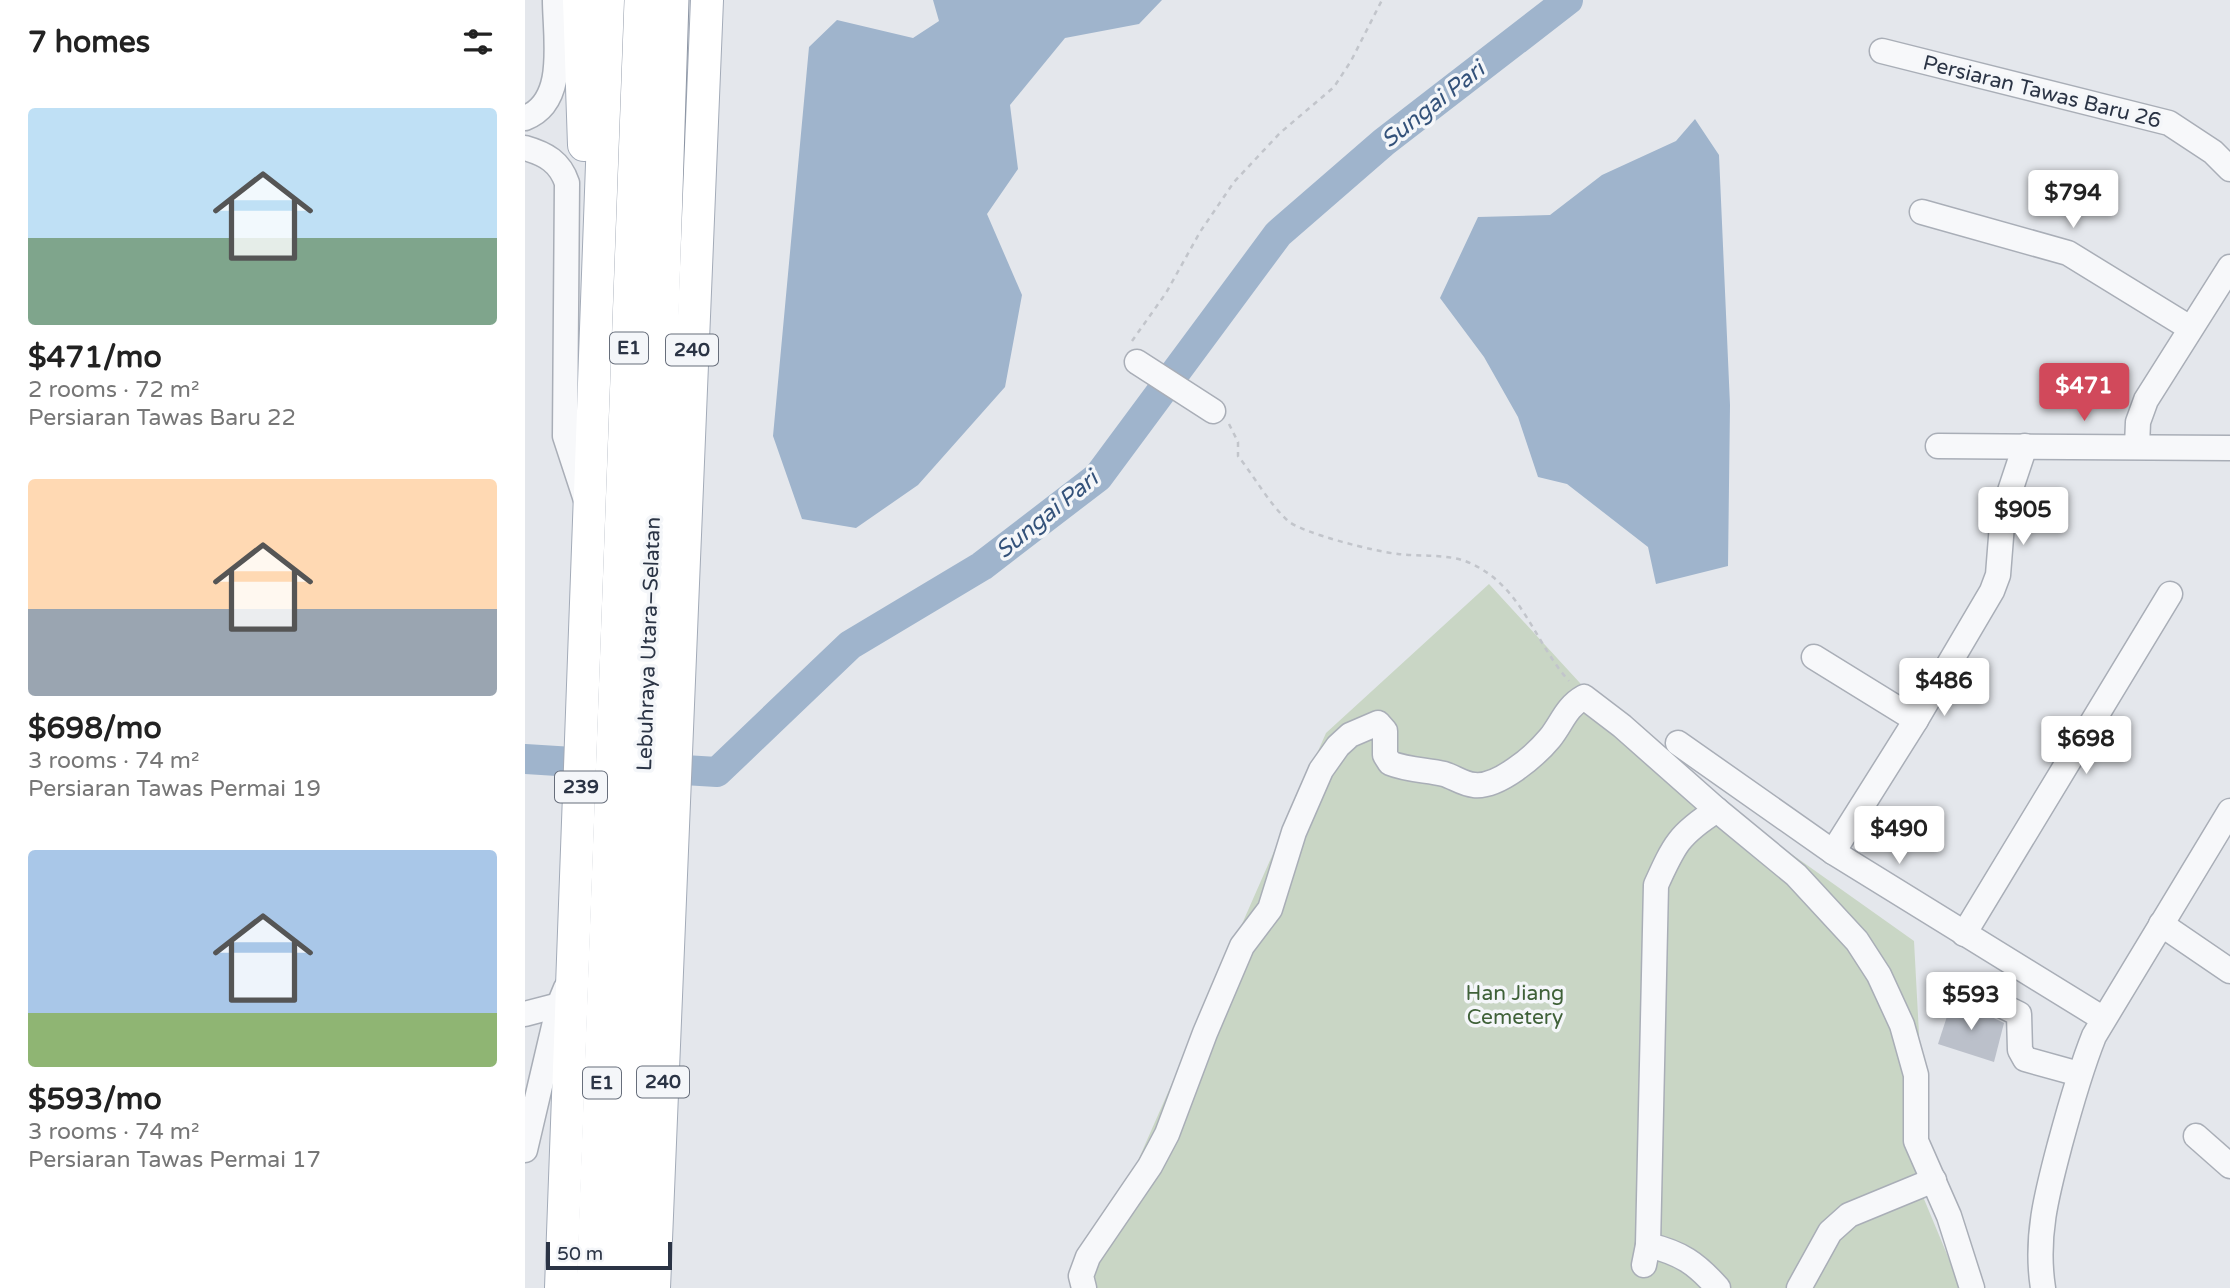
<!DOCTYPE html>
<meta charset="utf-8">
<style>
body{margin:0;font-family:"Varela Round",sans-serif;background:#f6f6f6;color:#222;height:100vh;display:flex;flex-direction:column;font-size:26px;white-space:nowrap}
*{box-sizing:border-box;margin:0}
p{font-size:23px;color:#767676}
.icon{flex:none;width:38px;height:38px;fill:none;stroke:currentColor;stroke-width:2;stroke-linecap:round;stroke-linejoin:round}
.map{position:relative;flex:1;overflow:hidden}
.details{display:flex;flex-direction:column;background:#fff;width:525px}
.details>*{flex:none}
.scale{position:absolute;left:21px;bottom:18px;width:126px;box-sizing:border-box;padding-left:7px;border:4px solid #2b3445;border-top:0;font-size:19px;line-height:24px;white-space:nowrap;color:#2b3445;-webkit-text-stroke:5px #f4f6f9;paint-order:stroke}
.price{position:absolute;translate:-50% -60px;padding:0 16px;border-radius:7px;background:#fff;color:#222;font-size:23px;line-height:46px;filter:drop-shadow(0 2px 4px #0008)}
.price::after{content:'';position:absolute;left:50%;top:42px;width:21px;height:16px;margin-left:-10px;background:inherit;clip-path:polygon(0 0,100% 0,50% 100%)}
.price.active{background:#d1495b;color:#fff}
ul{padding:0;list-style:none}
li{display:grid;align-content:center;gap:14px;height:371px;padding:0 28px}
li span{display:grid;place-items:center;height:217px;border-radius:7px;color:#555}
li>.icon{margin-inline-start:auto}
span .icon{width:126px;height:126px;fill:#fffc;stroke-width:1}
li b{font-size:30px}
h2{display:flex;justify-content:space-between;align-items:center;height:84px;padding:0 28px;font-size:30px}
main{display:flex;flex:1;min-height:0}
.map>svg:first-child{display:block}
.green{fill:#c9d6c5}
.water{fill:#9fb4cc}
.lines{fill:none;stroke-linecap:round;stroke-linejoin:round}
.river{stroke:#9fb4cc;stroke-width:30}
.building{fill:#bbc0ca}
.minor-casing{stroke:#a9aeb7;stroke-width:27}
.major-casing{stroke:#a3abb8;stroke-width:34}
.highway-casing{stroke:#8b94a3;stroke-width:39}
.path{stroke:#c2c5cb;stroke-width:2.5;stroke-dasharray:5 5;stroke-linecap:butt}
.minor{stroke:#f7f8fa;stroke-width:24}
.major{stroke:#fff;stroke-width:32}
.highway{stroke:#fff;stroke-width:37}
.labels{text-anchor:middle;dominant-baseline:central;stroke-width:7;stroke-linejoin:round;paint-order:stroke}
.shield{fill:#f4f6f9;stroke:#676e7b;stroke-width:2}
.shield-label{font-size:19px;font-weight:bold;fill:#2b3445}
.street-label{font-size:21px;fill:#2b3445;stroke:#f4f6f9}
.park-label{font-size:21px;fill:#3f6138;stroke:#f4f6f9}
.water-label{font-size:23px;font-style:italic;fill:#34527a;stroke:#f4f6f9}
</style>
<main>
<section class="details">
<h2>7 homes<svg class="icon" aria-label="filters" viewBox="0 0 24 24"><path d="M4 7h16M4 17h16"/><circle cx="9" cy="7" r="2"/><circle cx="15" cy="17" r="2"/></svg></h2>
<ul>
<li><span style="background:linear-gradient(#bfe0f5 60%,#7fa58c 0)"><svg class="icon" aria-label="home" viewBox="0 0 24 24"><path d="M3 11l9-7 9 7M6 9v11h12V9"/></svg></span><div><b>$471/mo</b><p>2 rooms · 72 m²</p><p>Persiaran Tawas Baru 22</p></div></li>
<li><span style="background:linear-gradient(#ffd9b3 60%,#9aa5b1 0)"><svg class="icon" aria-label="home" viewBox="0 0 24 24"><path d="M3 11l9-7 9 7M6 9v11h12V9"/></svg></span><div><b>$698/mo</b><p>3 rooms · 74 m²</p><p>Persiaran Tawas Permai 19</p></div></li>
<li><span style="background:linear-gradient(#a9c7e8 75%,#8fb573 0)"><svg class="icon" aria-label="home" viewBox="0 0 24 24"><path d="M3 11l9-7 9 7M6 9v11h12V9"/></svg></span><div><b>$593/mo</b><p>3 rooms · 74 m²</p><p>Persiaran Tawas Permai 17</p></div></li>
</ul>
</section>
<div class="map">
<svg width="1705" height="1288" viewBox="0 0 1705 1288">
<rect width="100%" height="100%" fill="#e4e7ec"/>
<polygon class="green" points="964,584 1110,743 1389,941 1394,1034 1394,1187 1436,1288 557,1288 801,733"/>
<g class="water">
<polygon points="408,0 637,0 614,24 540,38 485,105 493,169 462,214 497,295 480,387 393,485 331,528 277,519 248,436 284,47 312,20 388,38 414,21"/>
<polygon points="1170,119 1194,155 1205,405 1203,566 1131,584 1123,547 1042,484 1013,477 993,417 959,357 915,298 953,217 1025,215 1077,175 1151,141"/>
</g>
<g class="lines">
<g class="river">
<polyline points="0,759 80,764"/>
<polyline points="126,768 192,772 325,645 457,566 573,477 753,234 859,142 1043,0"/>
</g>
</g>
<polygon class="building" points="1428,998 1479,1023 1469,1062 1413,1044"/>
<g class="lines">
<defs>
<g id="minor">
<polyline points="1357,51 1644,123 1688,152 1705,169"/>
<path d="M0,118C43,102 30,37 30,0"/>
<path d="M0,148C21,154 35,162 42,183L40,436L61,500"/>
<polyline points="1397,212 1543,253 1665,328"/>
<polyline points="612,362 688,411"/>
<polyline points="1413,446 1705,448"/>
<polyline points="1612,446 1613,422 1621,400 1705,267"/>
<polyline points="1289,657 1391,720"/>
<polyline points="1153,743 1308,852 1577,1018"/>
<polyline points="1308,852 1391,720 1467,591 1473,575 1478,512 1500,446"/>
<polyline points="1636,924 1705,971"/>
<polyline points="1439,934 1645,594"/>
<polyline points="1439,987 1494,1014 1495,1050 1500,1059 1554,1074"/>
<polyline points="0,1014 34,1005"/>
<polyline points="1671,1136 1705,1166"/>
<polyline points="0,1150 34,1005 41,988"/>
<path d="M1123,1245C1156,1253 1171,1263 1193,1288"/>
<path d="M1119,1265L1123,1245L1131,885C1149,845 1154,834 1192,810"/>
<path d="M559,1288L556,1276L563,1257L625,1166L642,1134L680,1033L717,946L745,909L769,832L796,770L813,746L825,735L853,723L860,731V755L865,763C882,770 901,770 919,774C929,777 938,784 949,785C973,788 1010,756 1025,738C1037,723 1041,707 1059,697L1097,726L1192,810L1271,875L1332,941L1354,975L1377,1025L1391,1075V1141L1424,1216L1447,1288"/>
<polyline points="1274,1288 1305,1232 1324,1215 1409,1180"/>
<path d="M1518,1288C1510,1237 1522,1193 1535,1144C1545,1107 1555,1071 1569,1036L1705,811"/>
</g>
<g id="major">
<polyline points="54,0 59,145"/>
<polyline points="36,1288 83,0"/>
<polyline points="129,1288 182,0"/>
</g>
<g id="highway">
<polyline points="70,1288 118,0"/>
<polyline points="96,1288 123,699 145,0"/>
</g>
</defs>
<use href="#minor" class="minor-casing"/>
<use href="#major" class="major-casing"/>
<use href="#highway" class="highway-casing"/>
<g class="path">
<polyline points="607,341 641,293 675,232 709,182 755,133 809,87 826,61 857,0"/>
<path d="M704,424L713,442V456C729,476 743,502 762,520C775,533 852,552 873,554C897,557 925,553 947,564C998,588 1009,642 1044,681"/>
</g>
<use href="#minor" class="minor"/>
<use href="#major" class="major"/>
<use href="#highway" class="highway"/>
</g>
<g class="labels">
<g class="shield">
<rect x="85" y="332.5" width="38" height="31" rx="5"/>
<rect x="141" y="334.5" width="52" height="31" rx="5"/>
<rect x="30" y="771.5" width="52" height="31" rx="5"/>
<rect x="112" y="1066.5" width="52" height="31" rx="5"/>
<rect x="58" y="1067.5" width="38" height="31" rx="5"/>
</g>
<g class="shield-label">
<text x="104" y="348">E1</text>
<text x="167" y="350">240</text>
<text x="56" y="787">239</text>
<text x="138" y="1082">240</text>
<text x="77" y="1083">E1</text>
</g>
<g class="street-label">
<text transform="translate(1517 92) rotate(14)">Persiaran Tawas Baru 26</text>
<text transform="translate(124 644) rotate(-88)">Lebuhraya Utara–Selatan</text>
</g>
<g class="park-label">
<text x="990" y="993">Han Jiang<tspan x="990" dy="24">Cemetery</tspan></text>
</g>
<g class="water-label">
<text transform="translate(908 105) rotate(-38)">Sungai Pari</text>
<text transform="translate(522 515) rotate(-39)">Sungai Pari</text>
</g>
</g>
</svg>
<div class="scale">50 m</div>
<b class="price" style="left:1548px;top:230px">$794</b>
<b class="price active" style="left:1559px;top:423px">$471</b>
<b class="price" style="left:1498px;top:547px">$905</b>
<b class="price" style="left:1419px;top:718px">$486</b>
<b class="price" style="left:1561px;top:776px">$698</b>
<b class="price" style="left:1374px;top:866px">$490</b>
<b class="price" style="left:1446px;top:1032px">$593</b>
</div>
</main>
